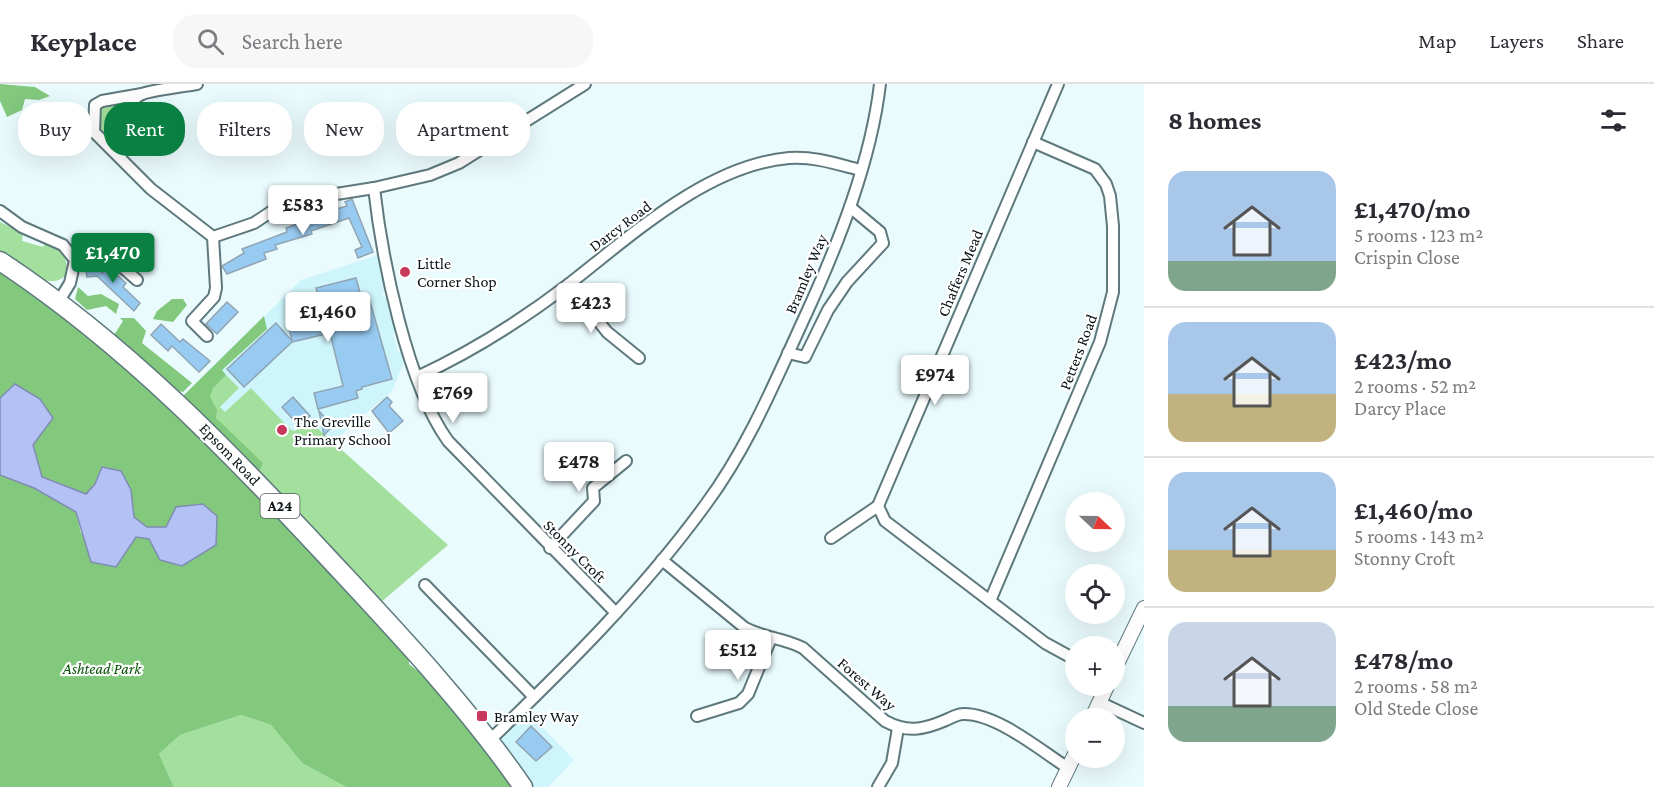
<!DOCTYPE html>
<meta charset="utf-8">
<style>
body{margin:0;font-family:"Crimson Pro",serif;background:#f7f7f7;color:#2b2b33;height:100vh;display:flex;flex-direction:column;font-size:22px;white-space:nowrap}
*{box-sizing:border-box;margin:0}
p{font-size:20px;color:#7c7c81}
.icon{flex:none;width:33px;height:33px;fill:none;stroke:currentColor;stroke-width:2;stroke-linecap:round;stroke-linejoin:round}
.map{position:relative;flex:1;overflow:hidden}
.sheet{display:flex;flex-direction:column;background:#fff;width:510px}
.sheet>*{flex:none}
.banner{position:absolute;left:18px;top:18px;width:570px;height:54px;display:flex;gap:12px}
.needle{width:39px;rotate:112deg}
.tools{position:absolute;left:1065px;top:408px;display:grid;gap:12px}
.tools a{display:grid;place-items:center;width:60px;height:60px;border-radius:50%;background:#fff;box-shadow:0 6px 24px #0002;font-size:30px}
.price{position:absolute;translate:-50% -51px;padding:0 14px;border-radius:6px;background:#fff;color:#222;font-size:20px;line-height:39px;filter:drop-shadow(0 2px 3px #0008)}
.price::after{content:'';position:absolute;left:50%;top:36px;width:18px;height:14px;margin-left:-9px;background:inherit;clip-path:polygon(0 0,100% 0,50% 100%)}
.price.selected{background:#0b8043;color:#fff}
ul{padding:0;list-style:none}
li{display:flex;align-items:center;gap:18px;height:150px;padding:0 24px}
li+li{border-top:2px solid #e1e1e2}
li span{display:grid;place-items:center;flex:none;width:168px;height:120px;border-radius:18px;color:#555}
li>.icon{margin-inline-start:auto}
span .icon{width:72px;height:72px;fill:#fffc;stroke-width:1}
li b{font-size:26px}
h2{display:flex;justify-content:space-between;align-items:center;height:72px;padding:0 24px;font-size:26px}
.chip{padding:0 21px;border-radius:24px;background:#fff;box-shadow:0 6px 24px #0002;font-size:21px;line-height:54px}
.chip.selected{background:#0b8043;color:#fff}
header{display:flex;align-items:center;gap:36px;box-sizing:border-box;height:84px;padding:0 30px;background:#fff;border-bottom:2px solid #e1e1e2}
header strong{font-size:28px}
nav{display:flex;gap:33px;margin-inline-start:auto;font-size:21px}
.search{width:420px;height:54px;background:#f7f7f7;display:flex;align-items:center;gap:15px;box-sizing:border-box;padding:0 21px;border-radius:24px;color:#7c7c81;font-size:22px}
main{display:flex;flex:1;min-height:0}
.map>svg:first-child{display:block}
.built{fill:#cef5fb}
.green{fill:#a3df9d}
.forest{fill:#82c87d}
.water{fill:#b3c1f5;stroke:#808db2;stroke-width:1.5}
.building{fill:#98cbf1;stroke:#90a4b3;stroke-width:1.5}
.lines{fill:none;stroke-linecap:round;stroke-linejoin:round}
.minor-casing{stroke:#5e797d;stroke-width:14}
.tertiary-casing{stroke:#5e797d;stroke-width:16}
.trunk-casing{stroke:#5e797d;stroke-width:21}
.minor{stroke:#fff;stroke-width:10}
.tertiary{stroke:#fff;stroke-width:14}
.trunk{stroke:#fff;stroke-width:18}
.poi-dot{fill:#c8395b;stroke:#fff;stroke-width:2}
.labels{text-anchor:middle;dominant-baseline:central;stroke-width:4.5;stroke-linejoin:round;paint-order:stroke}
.shield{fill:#fff;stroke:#535a5b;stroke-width:1.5}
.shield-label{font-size:15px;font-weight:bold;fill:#091315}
.street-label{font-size:16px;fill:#091315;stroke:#fff}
.poi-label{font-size:16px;fill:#091315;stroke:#fff;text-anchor:start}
.park-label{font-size:16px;font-style:italic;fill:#085307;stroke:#fff}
</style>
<header>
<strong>Keyplace</strong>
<div class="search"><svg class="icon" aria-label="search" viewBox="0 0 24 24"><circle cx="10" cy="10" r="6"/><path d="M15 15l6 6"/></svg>Search here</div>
<nav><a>Map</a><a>Layers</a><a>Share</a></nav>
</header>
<main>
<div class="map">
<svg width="1144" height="703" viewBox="0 0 1144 703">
<rect width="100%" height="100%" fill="#eafbfe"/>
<g class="built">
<polygon points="378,171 384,200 383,212 386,214 395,247 393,251 398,268 402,268 403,281 392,307 332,359 448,461 256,383 182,313 301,196"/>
<polygon points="528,628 574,676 548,703 528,703 501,665 501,653"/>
</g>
<g class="green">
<polygon points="118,20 121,28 112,56 99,45 101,25 104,22"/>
<path d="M0,138L23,149L22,157L43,163L46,158C62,165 67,172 67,190C48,211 18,180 0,167Z"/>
<path d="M226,291L239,304L220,323L225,328L251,304L291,346L295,347L307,339L315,342L448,461L380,519L260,387L263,379C246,363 210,340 210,314C209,304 220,297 226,291Z"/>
<polygon points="241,631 271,641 302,679 346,703 174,703 159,670 180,651"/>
</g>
<g class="forest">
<polygon points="0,0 35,3 50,12 39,16 25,15 22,26 7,33 0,17"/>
<path d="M0,187C26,205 54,222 78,242C199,341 302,456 408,569L409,580L436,602L514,703H346L302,679L271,641L241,631L180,651L159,670L174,703H0V391L34,404L76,428L81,449L116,483L136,453L216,461L217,432L203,420L166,443L147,444L134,433L131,406L102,384L95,400L86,410L42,393L15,300L0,314Z"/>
<polygon points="78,203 88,212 101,210 119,220 116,230 106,222 87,226 75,215"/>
<polygon points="172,215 183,215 187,221 173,238 153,235 157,227"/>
<polygon points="264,232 267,245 222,286 226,291 213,304 210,313 217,326 216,334 263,379 260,387 182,313"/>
<polygon points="120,234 134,234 146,247 142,259 192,299 183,308 178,307 114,251 123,237"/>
</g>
<polygon class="water" points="15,300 40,315 53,334 33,361 42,393 86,410 95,400 102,383 121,387 131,406 134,433 147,443 166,443 176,423 203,420 217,432 216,461 182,482 160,476 149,455 136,453 116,483 91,478 76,428 34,404 0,391 0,314"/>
<g class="building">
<polygon points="352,115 373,168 358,174 355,166 362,163 349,134 311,147 312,150 275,161 277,165 264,169 266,175 227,190 222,182 244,169 242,165 287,148 286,144 308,136 307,133 347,122 345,118"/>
<polygon points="100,179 102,189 108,183 126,199 123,203 140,219 134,227 97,192 87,193 85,182"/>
<polygon points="356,194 362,216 369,214 392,295 362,303 362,305 356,307 358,314 318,325 314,309 343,302 330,249 292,258 244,303 227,285 276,239 292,257 287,235 322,227 316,204"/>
<polygon points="227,218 238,228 217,250 206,240"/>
<polygon points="161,240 180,258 183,255 210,277 199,288 172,262 168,267 151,251"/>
<polygon points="293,313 310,332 299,342 282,323"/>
<polygon points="387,313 392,318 389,322 403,337 389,349 372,327"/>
<polygon points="319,327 333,342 324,351"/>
<polygon points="531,642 552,663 536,677 516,658"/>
</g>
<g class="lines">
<defs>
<g id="minor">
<polyline points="1058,0 878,422 885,437 1045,559 1076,576"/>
<polyline points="142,10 102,17 95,21 94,48 151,105 213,153 254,139 286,118 374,104 430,91 459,79 585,0"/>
<path d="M121,74C118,56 122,19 142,10C152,6 185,2 197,0"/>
<path d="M374,104C382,175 407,300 448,357L616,529"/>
<polyline points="0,127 22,143 63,161 75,176 70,199 59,217"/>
<polyline points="75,176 103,170 111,173 137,196"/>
<polyline points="569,200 607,248 639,274"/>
<polyline points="207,252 192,237 214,213 216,204 213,153"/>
<polyline points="788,269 805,273 828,226 847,198 883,159 880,148 850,123"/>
<path d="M417,293C471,268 522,236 569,200C631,152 707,81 789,74C813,72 837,80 860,86"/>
<polyline points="831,454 878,422"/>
<polyline points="550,464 594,417 593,404 626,377"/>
<path d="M662,476L745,544C764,554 784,554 803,564L885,637C907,649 923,646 946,636C951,634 957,630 963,630C996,629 1040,666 1068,684"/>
<polyline points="425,501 534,613"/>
<polyline points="990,517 1100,258 1113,208 1113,142 1110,112 1106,100 1095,85 1033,58"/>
<polyline points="1099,618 1144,639"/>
<polyline points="697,632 739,619 748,610 771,554"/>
<path d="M489,657C566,583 643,507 706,420C749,362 777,293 807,228C839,158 871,77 880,0"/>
<polyline points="878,703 892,679 898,644"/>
</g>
<g id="tertiary">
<polyline points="1114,586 1144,524"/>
<polyline points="1092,634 1107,602"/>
<polyline points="1059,703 1076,668"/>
</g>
<path id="trunk" d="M0,177C126,260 230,368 332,478C399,550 468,623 523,703"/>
</defs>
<use href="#minor" class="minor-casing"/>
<use href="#tertiary" class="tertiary-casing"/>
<use href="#trunk" class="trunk-casing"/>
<use href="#minor" class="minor"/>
<use href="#tertiary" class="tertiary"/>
<use href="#trunk" class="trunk"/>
</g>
<g class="poi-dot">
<circle cx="405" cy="188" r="6"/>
<circle cx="282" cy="346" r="6"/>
<rect x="476" y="626" width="12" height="12" rx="3"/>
</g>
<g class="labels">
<rect class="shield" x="260.5" y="410" width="39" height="24" rx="4.5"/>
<g class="shield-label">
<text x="280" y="422">A24</text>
</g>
<g class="street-label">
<text transform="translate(620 142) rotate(-37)">Darcy Road</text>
<text transform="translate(960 189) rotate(-67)">Chaffers Mead</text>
<text transform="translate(806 190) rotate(-67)">Bramley Way</text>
<text transform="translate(1078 268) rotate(-69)">Petters Road</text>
<text transform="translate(230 370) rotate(46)">Epsom Road</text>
<text transform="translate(575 467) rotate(45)">Stonny Croft</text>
<text transform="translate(867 600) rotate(41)">Forest Way</text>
</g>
<g class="poi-label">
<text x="417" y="179">Little<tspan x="417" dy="18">Corner Shop</tspan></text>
<text x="294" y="337">The Greville<tspan x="294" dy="18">Primary School</tspan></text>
<text x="494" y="632">Bramley Way</text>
</g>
<g class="park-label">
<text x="102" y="584">Ashtead Park</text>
</g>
</g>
</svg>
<div class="tools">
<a><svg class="needle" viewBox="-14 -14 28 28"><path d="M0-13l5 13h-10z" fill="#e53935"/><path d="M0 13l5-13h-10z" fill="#7c7c81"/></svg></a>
<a><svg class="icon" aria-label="locate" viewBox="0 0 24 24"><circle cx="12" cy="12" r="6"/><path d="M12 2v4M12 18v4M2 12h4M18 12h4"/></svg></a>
<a>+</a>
<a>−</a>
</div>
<b class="price" style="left:303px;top:152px">£583</b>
<b class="price selected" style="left:113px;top:200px">£1,470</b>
<b class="price" style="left:591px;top:250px">£423</b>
<b class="price" style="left:328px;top:259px">£1,460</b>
<b class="price" style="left:935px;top:322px">£974</b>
<b class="price" style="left:453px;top:340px">£769</b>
<b class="price" style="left:579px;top:409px">£478</b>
<b class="price" style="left:738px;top:597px">£512</b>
<div class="banner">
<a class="chip">Buy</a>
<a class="chip selected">Rent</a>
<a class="chip">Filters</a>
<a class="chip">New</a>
<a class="chip">Apartment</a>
</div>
</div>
<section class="sheet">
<h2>8 homes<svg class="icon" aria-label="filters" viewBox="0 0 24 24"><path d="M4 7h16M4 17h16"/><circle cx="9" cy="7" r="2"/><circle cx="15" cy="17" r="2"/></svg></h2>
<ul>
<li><span style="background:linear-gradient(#a9c7e8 75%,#7fa58c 0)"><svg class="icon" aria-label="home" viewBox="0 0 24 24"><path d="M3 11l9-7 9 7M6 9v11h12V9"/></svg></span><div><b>£1,470/mo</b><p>5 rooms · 123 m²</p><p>Crispin Close</p></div></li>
<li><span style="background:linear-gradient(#a9c7e8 60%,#c2b280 0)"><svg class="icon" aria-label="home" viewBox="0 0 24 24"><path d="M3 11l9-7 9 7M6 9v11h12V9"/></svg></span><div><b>£423/mo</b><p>2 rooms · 52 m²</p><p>Darcy Place</p></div></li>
<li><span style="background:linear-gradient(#a9c7e8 65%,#c2b280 0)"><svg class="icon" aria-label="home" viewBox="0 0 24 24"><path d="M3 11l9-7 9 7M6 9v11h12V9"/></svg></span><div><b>£1,460/mo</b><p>5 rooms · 143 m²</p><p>Stonny Croft</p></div></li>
<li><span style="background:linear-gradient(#c9d6e8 70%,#7fa58c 0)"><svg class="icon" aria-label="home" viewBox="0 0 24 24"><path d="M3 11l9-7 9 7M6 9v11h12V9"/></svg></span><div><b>£478/mo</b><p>2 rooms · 58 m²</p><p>Old Stede Close</p></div></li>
</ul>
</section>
</main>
